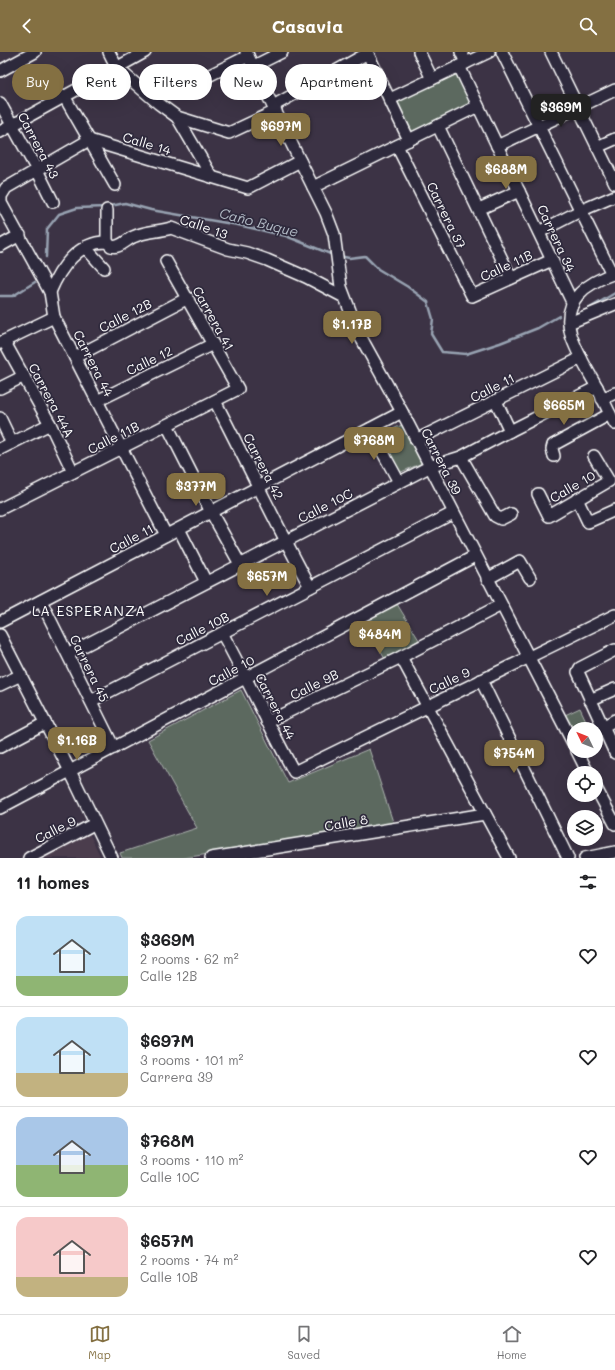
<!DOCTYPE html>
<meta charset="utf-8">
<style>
body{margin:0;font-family:Mali,sans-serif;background:#f6f6f6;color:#202124;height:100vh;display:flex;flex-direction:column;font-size:15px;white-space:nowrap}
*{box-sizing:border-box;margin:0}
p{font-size:13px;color:#757577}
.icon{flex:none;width:22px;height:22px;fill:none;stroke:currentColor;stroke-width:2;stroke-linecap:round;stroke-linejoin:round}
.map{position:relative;height:806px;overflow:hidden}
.drawer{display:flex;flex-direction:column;background:#fff;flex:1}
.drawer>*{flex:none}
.guide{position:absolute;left:12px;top:12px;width:400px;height:36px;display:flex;gap:8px}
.needle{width:26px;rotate:313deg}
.controls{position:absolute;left:567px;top:670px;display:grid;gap:8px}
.controls a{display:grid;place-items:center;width:36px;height:36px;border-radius:50%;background:#fff;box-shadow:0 4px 16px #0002;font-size:20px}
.price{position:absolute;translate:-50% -34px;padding:0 9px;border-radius:8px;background:#847042;color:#fff;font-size:13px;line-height:26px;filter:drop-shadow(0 1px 2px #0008)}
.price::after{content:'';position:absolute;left:50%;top:24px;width:12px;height:9px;margin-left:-6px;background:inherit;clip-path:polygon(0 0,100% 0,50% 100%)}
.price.selected{background:#222;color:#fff}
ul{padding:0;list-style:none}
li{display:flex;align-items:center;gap:12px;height:100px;padding:0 16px}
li+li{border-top:1px solid #e0e0e0}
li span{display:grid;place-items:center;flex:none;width:112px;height:80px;border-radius:12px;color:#555}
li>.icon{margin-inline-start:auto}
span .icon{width:48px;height:48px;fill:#fffc;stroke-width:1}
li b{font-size:17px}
h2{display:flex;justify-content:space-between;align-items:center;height:48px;padding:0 16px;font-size:17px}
.tag{padding:0 14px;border-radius:18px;background:#fff;box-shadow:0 4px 16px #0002;font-size:14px;line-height:36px}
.tag.selected{background:#847042;color:#fff}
header{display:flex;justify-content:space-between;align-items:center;height:52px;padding:0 16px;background:#847042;color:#fff;font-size:18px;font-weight:700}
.tab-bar{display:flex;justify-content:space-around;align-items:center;height:56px;border-top:1px solid #e0e0e0;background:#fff;font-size:11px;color:#757577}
.tab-bar a{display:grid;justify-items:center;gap:2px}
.tab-bar .selected{color:#847042}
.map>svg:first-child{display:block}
.built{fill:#4c3e4e}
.green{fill:#5b695f;stroke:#adb4af}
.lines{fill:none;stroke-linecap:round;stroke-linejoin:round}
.stream{stroke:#98a3b2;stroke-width:2.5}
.minor-casing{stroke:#fff;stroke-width:14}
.minor{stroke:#2f2a3d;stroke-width:11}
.labels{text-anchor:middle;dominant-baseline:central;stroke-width:3.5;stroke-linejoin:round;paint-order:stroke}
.street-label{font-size:13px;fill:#fff;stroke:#2f2a3d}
.water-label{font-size:14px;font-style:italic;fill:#b2bac5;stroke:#2f2a3d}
.neighbourhood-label{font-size:14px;letter-spacing:1px;fill:#fff;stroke:#2f2a3d}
</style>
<header><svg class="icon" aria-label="back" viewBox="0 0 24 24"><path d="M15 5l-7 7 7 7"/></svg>Casavia<svg class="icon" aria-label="search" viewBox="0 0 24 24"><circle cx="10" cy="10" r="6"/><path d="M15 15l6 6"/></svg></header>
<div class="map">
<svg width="615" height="806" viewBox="0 0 615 806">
<rect width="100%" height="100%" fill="#3c3345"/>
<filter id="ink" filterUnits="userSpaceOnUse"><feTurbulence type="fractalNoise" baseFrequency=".025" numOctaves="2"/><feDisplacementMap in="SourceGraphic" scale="8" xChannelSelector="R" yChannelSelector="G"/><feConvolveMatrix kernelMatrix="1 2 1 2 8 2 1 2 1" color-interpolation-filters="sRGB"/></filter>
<g filter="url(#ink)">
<polygon class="built" points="89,781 101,806 42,806"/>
<g class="green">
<polygon points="459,14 478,54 409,88 390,47"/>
<polygon points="402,373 422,411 399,421 379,383"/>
<polygon points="397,552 419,588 385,607 363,569"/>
<polygon points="241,638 288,731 369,697 394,773 183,806 122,806 120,801 197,776 148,688"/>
<polygon points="580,656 590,677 574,677 574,686 565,663"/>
</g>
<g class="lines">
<g class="stream">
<polyline points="340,204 349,206 365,204 378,217 408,235 428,250 433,267 431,282 442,300 466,302 500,291 538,276 559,264"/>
<polyline points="46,205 47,177 59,162 77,156 106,155 125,151 151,158 238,173 286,184 333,203"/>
<polyline points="0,244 13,244 35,230"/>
<polyline points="583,260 615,241"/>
</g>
<defs>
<g id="minor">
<polyline points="109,0 117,16 158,51 177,65 212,125"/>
<polyline points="246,0 326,161 334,182 341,235 359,282 401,358 574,693"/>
<polyline points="367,0 409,88"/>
<polyline points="419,0 432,27"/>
<polyline points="461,0 466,11"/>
<polyline points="502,0 612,222"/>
<polyline points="551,0 615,131"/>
<polyline points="254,14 282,0"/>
<polyline points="459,14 573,252"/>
<polyline points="0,19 35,0"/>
<polyline points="186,35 248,4"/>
<polyline points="64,44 115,133"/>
<polyline points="390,47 489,0"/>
<polyline points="0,51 37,118 53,150"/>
<polyline points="273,54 368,1"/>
<polyline points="177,65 229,81 276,59"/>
<polyline points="438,74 511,226"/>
<polyline points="0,80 145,0"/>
<polyline points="397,94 472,244 552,208"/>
<polyline points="497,94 615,38"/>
<polyline points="597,95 615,87"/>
<polyline points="313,135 478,54"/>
<polyline points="479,157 519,139"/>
<polyline points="107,158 107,190"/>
<polyline points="539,180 580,159 615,144"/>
<polyline points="0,194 20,183"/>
<polyline points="85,195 104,216"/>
<path d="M615,221C586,231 561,248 571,283C576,299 585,314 593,328C601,342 607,357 615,372"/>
<path d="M50,240C60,216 79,189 107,190L111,194C119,197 126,188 133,185C145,179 158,180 171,176L228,197L247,201L267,208L306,225L344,245"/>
<polyline points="569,271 615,252"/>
<polyline points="4,289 50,372 73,420"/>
<polyline points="0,291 54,265"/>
<polyline points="75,305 188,246"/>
<polyline points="0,336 24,324"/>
<polyline points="602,347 615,341"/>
<polyline points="97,349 213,292"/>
<path d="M215,349C247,411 277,474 310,535"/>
<polyline points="496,349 510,379"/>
<polyline points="0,366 12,391"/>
<polyline points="167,373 211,460 240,512"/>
<polyline points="370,377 399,430"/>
<polyline points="416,388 581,306"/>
<polyline points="0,397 50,372"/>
<polyline points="554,404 552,397 553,393 610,362"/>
<polyline points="461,405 495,464 501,467 511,462"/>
<polyline points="538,442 549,464 609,429 594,404"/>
<polyline points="577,447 588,470 615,458"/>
<polyline points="0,457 238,337 166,209"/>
<polyline points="179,477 206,530"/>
<polyline points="166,483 54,265 50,240 1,151 1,144 6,136 89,88 248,136 300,109"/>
<polyline points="487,527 520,509 530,526"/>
<polyline points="41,549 114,696"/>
<polyline points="0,570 402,360"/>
<path d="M222,581C247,627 269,674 294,720L615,563"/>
<polyline points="0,583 70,719 112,806"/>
<polyline points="615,598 580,616 578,620 615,701"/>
<polyline points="68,602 429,415 461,405 510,379 597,335"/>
<polyline points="401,605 509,806"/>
<polyline points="481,628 568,806"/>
<polyline points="0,633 21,623"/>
<polyline points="590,648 615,637"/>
<polyline points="91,649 453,461"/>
<polyline points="267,670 401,605 501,553"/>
<polyline points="597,678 615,668"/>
<polyline points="0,695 45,671"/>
<polyline points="577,699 588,721"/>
<polyline points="596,736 615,772"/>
<polyline points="0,756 475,504"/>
<polyline points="29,806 94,772"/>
<polyline points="211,806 485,762"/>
<polyline points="585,806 615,800"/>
</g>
</defs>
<use href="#minor" class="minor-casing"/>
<use href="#minor" class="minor"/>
</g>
</g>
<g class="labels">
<g class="street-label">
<text transform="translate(147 91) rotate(17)">Calle 14</text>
<text transform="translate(39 93) rotate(62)">Carrera 43</text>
<text transform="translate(447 163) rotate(64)">Carrera 37</text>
<text transform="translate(204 174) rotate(19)">Calle 13</text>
<text transform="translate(557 186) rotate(65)">Carrera 34</text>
<text transform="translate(506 213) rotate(-25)">Calle 11B</text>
<text transform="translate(125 263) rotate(-27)">Calle 12B</text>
<text transform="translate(214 266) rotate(61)">Carrera 41</text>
<text transform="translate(149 308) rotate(-26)">Calle 12</text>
<text transform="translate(94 311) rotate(63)">Carrera 44</text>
<text transform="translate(492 335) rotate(-27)">Calle 11</text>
<text transform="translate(52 348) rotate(62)">Carrera 44A</text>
<text transform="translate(113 385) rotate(-27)">Calle 11B</text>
<text transform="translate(442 409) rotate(63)">Carrera 39</text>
<text transform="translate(264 414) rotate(63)">Carrera 42</text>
<text transform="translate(572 434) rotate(-30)">Calle 10</text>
<text transform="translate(325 453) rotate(-27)">Calle 10C</text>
<text transform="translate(131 486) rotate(-28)">Calle 11</text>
<text transform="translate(202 576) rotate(-27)">Calle 10B</text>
<text transform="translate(90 616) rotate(64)">Carrera 45</text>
<text transform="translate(231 618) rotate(-28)">Calle 10</text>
<text transform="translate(449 628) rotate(-26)">Calle 9</text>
<text transform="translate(314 632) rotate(-26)">Calle 9B</text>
<text transform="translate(276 654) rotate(63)">Carrera 44</text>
<text transform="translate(346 770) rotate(-10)">Calle 8</text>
<text transform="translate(55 777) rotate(-27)">Calle 9</text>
</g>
<g class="water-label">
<text transform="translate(259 170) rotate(14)">Caño Buque</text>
</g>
<g class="neighbourhood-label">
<text x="89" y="558">LA ESPERANZA</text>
</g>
</g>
</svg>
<div class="controls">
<a><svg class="needle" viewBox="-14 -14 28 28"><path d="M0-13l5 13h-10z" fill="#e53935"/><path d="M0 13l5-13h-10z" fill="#757577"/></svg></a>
<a><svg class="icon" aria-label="locate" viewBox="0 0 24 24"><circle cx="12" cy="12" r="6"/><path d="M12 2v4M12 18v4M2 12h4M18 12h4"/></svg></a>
<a><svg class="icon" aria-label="layers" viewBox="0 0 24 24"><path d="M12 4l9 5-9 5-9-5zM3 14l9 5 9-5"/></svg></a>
</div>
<b class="price selected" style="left:561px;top:76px">$369M</b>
<b class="price" style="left:281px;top:95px">$697M</b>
<b class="price" style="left:506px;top:138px">$688M</b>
<b class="price" style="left:352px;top:293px">$1.17B</b>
<b class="price" style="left:564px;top:374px">$665M</b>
<b class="price" style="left:374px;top:409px">$768M</b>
<b class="price" style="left:196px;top:455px">$377M</b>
<b class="price" style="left:267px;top:545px">$657M</b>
<b class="price" style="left:380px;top:603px">$484M</b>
<b class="price" style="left:77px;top:709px">$1.16B</b>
<b class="price" style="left:514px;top:722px">$754M</b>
<div class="guide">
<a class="tag selected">Buy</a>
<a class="tag">Rent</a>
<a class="tag">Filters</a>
<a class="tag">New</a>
<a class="tag">Apartment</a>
</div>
</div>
<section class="drawer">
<h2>11 homes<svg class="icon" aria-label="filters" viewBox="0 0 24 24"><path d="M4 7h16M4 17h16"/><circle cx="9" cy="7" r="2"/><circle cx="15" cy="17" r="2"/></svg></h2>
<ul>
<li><span style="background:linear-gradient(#bfe0f5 75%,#8fb573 0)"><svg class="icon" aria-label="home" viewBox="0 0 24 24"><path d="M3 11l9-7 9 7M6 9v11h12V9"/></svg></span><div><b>$369M</b><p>2 rooms · 62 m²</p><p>Calle 12B</p></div><svg class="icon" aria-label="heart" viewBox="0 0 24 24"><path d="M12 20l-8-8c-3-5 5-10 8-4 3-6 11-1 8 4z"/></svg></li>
<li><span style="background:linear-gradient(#bfe0f5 70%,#c2b280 0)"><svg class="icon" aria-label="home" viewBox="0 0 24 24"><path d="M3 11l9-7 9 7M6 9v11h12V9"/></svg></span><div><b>$697M</b><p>3 rooms · 101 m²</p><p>Carrera 39</p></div><svg class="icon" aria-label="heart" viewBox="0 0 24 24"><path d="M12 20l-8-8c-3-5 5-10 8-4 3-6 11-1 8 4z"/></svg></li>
<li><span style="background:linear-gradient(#a9c7e8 60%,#8fb573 0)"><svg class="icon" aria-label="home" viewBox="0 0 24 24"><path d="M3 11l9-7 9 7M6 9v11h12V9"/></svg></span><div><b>$768M</b><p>3 rooms · 110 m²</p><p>Calle 10C</p></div><svg class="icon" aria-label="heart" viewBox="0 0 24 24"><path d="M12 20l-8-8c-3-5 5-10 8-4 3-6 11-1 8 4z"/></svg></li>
<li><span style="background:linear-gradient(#f6c9c9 75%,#c2b280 0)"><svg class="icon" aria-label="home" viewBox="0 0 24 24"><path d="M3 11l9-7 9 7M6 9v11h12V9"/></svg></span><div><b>$657M</b><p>2 rooms · 74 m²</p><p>Calle 10B</p></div><svg class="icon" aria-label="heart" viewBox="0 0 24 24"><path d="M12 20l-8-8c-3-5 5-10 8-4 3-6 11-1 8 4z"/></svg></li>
</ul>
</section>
<nav class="tab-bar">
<a class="selected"><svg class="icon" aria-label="map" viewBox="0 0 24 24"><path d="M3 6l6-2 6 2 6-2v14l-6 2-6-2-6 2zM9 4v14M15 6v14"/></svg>Map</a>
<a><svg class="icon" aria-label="saved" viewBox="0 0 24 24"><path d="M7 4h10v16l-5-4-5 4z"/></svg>Saved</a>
<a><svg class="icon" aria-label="home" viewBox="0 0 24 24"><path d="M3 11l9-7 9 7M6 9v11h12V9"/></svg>Home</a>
</nav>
